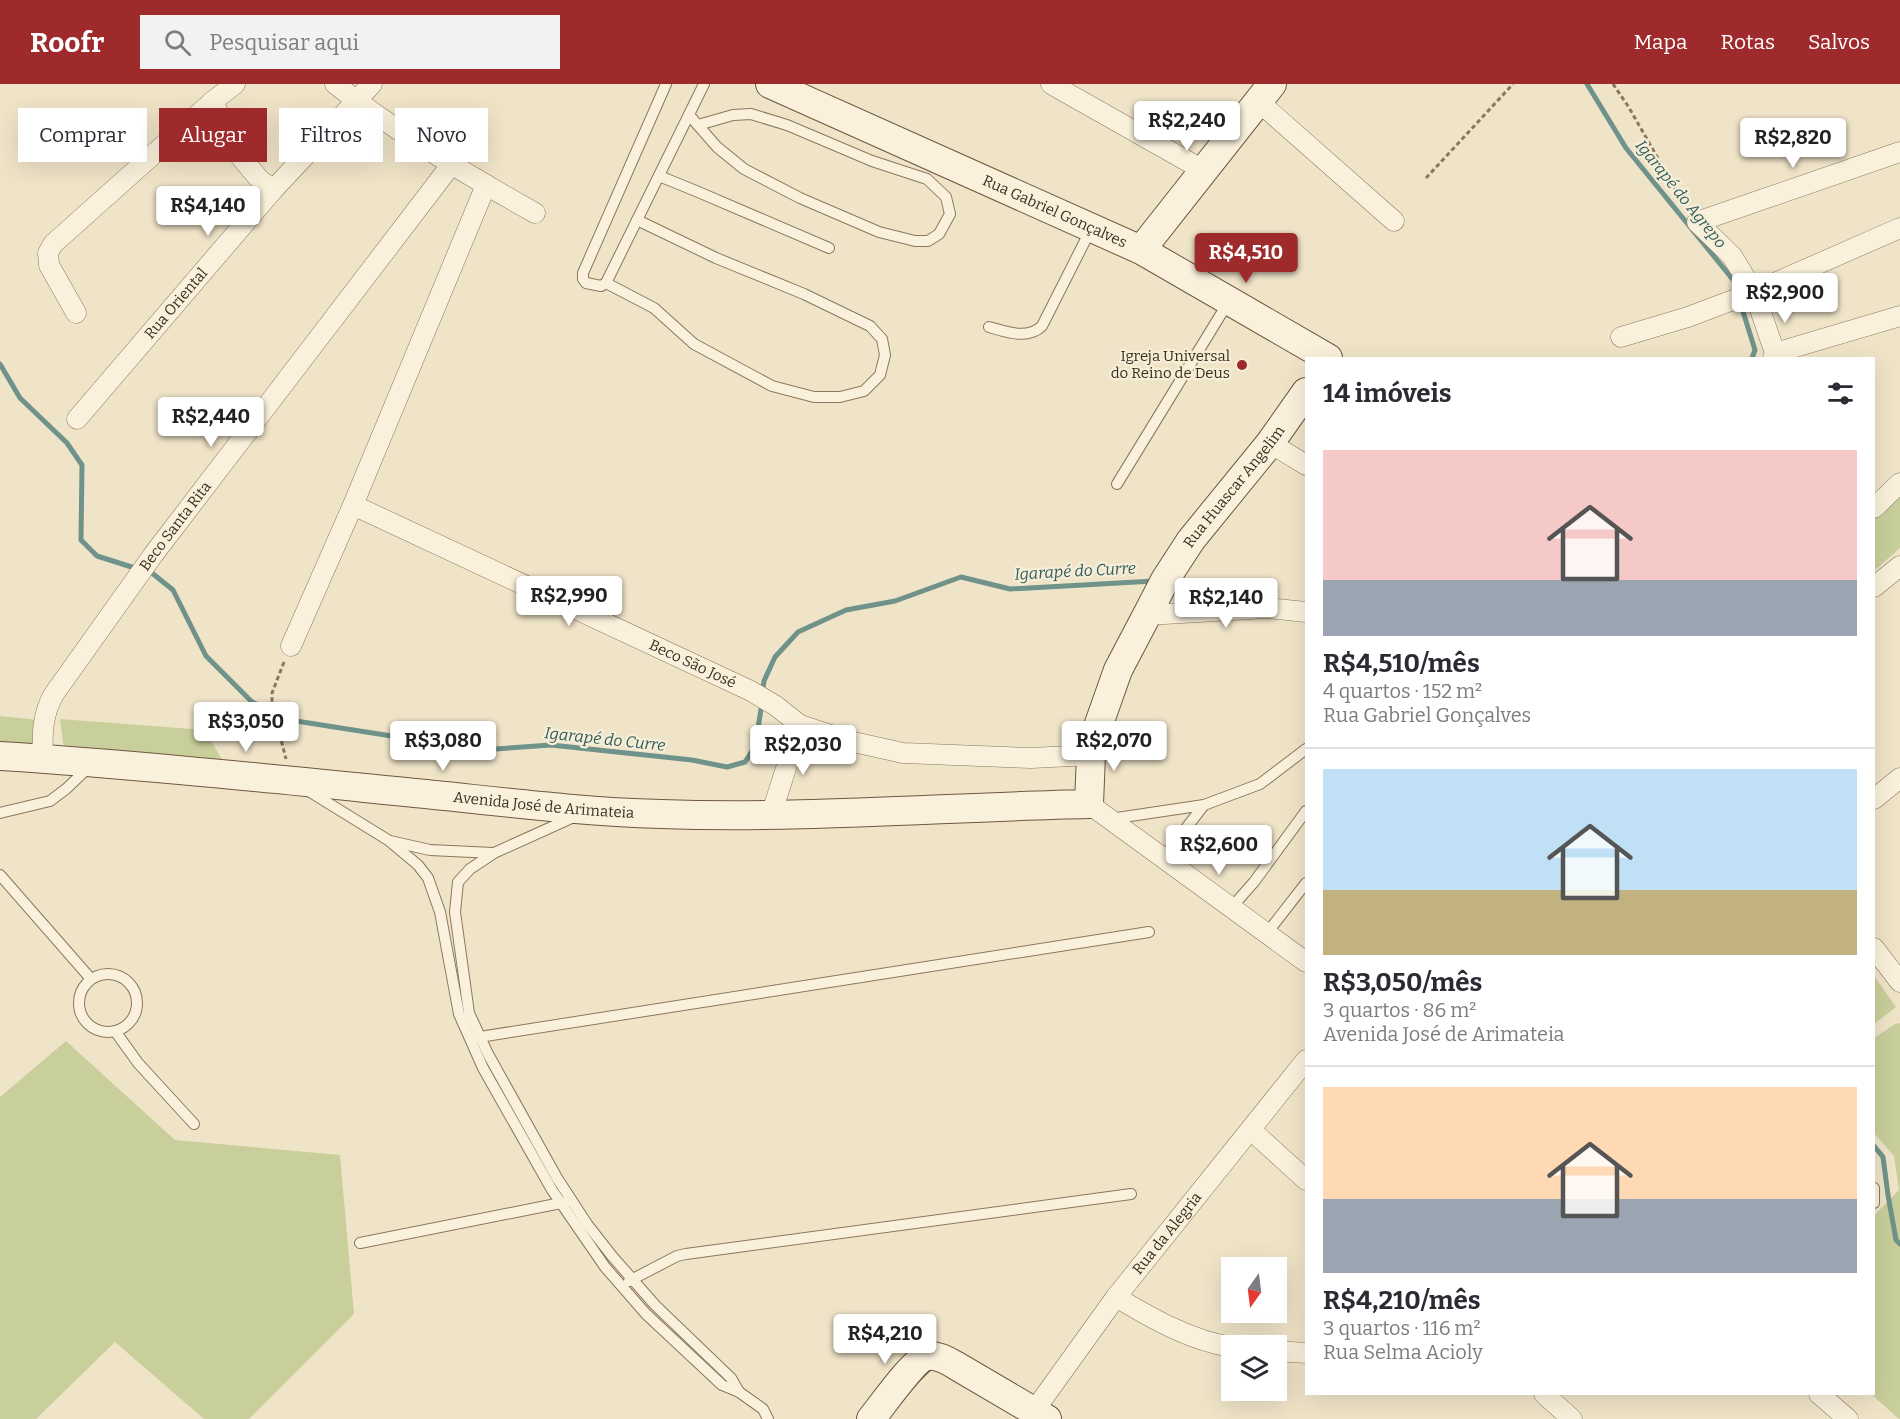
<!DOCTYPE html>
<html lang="pt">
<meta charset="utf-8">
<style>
body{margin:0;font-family:Bitter,serif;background:#f2f2f3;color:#2b2b33;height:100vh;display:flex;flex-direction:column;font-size:22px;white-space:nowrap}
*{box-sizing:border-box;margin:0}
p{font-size:20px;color:#7c7c81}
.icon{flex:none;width:33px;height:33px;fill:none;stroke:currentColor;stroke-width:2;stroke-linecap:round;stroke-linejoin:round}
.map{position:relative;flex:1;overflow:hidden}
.details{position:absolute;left:1305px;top:273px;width:570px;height:1038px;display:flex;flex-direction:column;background:#fff;border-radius:0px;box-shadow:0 6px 24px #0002}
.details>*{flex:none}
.banner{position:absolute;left:18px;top:24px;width:570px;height:54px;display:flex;gap:12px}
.needle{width:39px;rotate:194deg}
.tools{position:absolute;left:1221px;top:1173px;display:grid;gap:12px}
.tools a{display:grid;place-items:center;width:66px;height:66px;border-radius:0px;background:#fff;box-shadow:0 6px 24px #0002;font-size:30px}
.price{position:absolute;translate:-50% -51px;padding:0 14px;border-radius:6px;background:#fff;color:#222;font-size:20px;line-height:39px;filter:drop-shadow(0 2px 3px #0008)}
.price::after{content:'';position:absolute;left:50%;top:36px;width:18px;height:14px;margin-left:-9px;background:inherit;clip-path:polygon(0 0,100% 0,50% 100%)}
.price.current{background:#9e2a2b;color:#fff}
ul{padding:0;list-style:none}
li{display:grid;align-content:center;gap:12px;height:318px;padding:0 18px}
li+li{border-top:2px solid #e1e1e2}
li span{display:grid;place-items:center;height:186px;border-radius:0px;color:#555}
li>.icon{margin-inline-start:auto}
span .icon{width:108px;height:108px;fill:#fffc;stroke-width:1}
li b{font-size:26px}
h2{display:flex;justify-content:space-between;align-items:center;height:72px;padding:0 18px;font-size:26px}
.chip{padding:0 21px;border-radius:0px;background:#fff;box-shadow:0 6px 24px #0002;font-size:21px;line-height:54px}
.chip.current{background:#9e2a2b;color:#fff}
header{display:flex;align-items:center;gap:36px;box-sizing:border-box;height:84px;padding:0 30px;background:#9e2a2b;color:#fff}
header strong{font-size:28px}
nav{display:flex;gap:33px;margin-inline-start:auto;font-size:21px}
.search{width:420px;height:54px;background:#f2f2f3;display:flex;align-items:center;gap:15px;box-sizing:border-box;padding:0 21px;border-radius:0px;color:#7c7c81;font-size:22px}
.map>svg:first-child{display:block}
.green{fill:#c9cf9b}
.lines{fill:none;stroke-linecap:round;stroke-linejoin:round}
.stream{stroke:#6f938a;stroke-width:5}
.lane-casing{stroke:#8d765c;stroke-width:12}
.street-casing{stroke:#8d765c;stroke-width:21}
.secondary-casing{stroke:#6f573f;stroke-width:30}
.path{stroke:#8d765c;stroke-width:3;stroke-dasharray:4.5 3;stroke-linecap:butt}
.lane{stroke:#faf1dc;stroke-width:10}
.street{stroke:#faf1dc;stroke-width:20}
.secondary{stroke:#faf1dc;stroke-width:28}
.poi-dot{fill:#9e2a2b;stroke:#f7eed8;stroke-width:2}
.labels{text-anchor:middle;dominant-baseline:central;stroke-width:4.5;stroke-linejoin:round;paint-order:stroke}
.street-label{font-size:15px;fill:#3d2e20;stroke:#f7eed8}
.poi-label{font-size:15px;fill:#3d2e20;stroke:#f7eed8;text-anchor:end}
.water-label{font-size:16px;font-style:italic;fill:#2f5d5a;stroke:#f7eed8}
</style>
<header>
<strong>Roofr</strong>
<div class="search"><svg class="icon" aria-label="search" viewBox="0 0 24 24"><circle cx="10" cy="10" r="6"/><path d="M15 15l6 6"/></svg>Pesquisar aqui</div>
<nav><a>Mapa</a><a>Rotas</a><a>Salvos</a></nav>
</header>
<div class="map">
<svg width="1900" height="1335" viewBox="0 0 1900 1335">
<rect width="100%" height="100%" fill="#f0e4c8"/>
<g class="green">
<polygon points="1900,389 1900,464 1875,486 1874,417"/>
<polygon points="0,632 39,636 36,669 0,667"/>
<polygon points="60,635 205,646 225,681 69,667 63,659"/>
<polygon points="1874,892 1896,923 1874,940"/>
<polygon points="1900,939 1900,1335 1899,1335 1871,1310 1874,1310 1874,1132 1899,1106 1894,1072 1874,1049 1874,954 1895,940"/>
<polygon points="66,957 175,1056 340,1071 354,1230 249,1335 204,1335 115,1258 36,1335 0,1335 0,1013"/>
</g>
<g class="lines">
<g class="stream">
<polyline points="1587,0 1626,64 1734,197 1738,210"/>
<polyline points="1740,218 1755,266 1752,274"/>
<polyline points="0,280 20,314 67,359 82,381 81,456 97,472 138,485"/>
<polyline points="147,488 152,489 173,506 206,572 252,618 296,637 481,666 551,661 692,676 727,683 745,678 755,663 762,619"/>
<polyline points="1175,498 1257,517"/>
<polyline points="762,610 764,597 775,573 798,548 846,526 895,517 961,493 1010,505 1154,497"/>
<polyline points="1874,1062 1883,1073 1888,1111 1896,1156 1900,1160"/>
</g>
<defs>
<g id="lane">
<polyline points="666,0 583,189 583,195 586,199 601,202 606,199 704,0"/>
<polyline points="689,31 717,63 744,85 800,114 879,148 915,157 928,157 939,150 950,130 946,113 927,95 872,77 787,41 751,30 733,31 698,41"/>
<polyline points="659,92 696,107 829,164"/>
<polyline points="606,199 654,224 694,260 772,302 814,313 840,313 864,307 880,291 885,271 882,255 870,242 804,210 716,174 637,136"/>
<path d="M989,243C1006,248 1028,256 1042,242L1091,145"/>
<polyline points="1117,400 1229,217"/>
<polyline points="307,706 388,756 418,781 428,794 440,828 459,930 483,984 552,1106 605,1183 646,1230 722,1301 739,1308 763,1325 768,1335"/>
<polyline points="0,729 50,717 66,705 90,682"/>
<polyline points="576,732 494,769 470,785 458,798 455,828 469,929 488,970 557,1094 587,1140 612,1172 655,1221 731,1294 739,1308"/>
<polyline points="1110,735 1204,721"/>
<polyline points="390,757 430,766 493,769"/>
<polyline points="1163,774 1204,721 1260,700 1306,665"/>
<polyline points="0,791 91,895"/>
<polyline points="1231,824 1254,798 1306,727"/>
<polyline points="1267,849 1306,799"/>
<circle cx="108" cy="919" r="29"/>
<polyline points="115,947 138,979 194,1040"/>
<polyline points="473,954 1149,848"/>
<polyline points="1874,1104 1874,1119"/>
<polyline points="360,1159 566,1118"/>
<polyline points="629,1197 677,1172 686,1170 1131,1110"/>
</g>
<g id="street">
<path d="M335,0C397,49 466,90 535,129"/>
<polyline points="1051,0 1203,86"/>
<polyline points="213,17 235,0"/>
<polyline points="1259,18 1394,137"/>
<polyline points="76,229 49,181 48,169 53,160 213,17 234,65 260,96 273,106"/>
<polyline points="1621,253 1688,233 1754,208 1900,144"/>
<polyline points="1775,269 1900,232"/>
<polyline points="1773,274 1775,269 1754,208 1732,172 1697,138 1900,68"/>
<path id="s1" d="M77,335L273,106L372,0"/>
<polyline points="1270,359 1306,381"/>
<path id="s2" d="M353,421L751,607L776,622L800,641L849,657L903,669L1031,674L1091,671"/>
<polyline points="1874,424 1900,399"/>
<polyline points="1874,503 1900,482"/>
<polyline points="1147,531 1267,524 1306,528"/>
<polyline points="291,562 353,421 486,101"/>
<path id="s3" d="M43,675C42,652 42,630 54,610L153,471L451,81"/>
<polyline points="1874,715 1900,694"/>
<polyline points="1089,720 1306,878"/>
<polyline points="771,731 800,641"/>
<polyline points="1874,864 1900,898"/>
<polyline points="1251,1046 1306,1096"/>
<path d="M1116,1213C1151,1234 1191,1257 1232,1263"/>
<polyline points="1276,1267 1306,1269"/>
<polyline points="1544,1310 1572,1335"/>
<polyline points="1819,1310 1848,1335"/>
<path id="s4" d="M1034,1327L1116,1213L1306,976"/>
</g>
<g id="secondary">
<path id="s5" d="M770,0L1141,166L1328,274"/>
<polyline points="1141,166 1272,0"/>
<path id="s6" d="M0,672C142,681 284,696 426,710C504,718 583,728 661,730C804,735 946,723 1089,720L1091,671L1095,651L1118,586L1149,527L1165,496L1191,456L1270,359L1306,308"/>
<path d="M871,1335C881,1323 915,1274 928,1272C937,1271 947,1276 955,1281L1047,1335"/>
</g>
</defs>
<use href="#lane" class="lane-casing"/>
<use href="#street" class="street-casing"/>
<use href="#secondary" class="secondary-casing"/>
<g class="path">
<polyline points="1613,0 1628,22 1687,125"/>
<polyline points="1426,94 1513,0"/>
<polyline points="284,578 272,609 272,620 286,675"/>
</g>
<use href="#lane" class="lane"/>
<use href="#street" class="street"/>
<use href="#secondary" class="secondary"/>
</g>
<circle class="poi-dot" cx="1242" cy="281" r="6"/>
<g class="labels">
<g class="street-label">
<text stroke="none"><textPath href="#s5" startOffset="312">Rua Gabriel Gonçalves</textPath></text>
<text stroke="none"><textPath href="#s1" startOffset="152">Rua Oriental</textPath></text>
<text stroke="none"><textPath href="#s6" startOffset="1448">Rua Huascar Angelim</textPath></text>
<text stroke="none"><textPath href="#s3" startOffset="274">Beco Santa Rita</textPath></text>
<text stroke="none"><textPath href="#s2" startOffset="375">Beco São José</textPath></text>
<text stroke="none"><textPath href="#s6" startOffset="546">Avenida José de Arimateia</textPath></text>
<text stroke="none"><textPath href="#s4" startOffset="222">Rua da Alegria</textPath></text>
</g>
<g class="poi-label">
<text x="1230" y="272">Igreja Universal<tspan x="1230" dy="17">do Reino de Deus</tspan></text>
</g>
<g class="water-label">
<text transform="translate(1681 110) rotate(51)">Igarapé do Agrepo</text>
<text transform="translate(1075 487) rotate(-3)">Igarapé do Curre</text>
<text transform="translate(605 655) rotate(6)">Igarapé do Curre</text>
</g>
</g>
</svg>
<div class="tools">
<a><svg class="needle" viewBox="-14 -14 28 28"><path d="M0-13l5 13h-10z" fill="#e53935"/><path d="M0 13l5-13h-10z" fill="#7c7c81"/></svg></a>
<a><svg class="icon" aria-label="layers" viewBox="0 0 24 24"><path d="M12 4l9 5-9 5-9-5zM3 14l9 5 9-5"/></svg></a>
</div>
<b class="price" style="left:1187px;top:68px">R$2,240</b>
<b class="price" style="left:1793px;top:85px">R$2,820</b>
<b class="price" style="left:208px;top:153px">R$4,140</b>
<b class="price current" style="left:1246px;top:200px">R$4,510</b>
<b class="price" style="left:1785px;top:240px">R$2,900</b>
<b class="price" style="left:211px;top:364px">R$2,440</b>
<b class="price" style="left:569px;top:543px">R$2,990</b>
<b class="price" style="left:1226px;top:545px">R$2,140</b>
<b class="price" style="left:246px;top:669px">R$3,050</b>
<b class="price" style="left:443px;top:688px">R$3,080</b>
<b class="price" style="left:1114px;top:688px">R$2,070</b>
<b class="price" style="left:803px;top:692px">R$2,030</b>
<b class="price" style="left:1219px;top:792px">R$2,600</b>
<b class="price" style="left:885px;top:1281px">R$4,210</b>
<div class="banner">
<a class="chip">Comprar</a>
<a class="chip current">Alugar</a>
<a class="chip">Filtros</a>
<a class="chip">Novo</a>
</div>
<section class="details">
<h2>14 imóveis<svg class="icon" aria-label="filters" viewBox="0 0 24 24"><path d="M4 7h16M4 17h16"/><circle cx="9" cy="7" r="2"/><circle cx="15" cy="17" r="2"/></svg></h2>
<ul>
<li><span style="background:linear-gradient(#f6c9c9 70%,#9aa5b1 0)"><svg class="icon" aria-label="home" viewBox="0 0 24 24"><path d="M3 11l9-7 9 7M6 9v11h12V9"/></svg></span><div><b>R$4,510/mês</b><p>4 quartos · 152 m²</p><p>Rua Gabriel Gonçalves</p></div></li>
<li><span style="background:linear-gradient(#bfe0f5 65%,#c2b280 0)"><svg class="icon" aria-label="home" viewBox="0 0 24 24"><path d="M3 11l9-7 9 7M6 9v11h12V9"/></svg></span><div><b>R$3,050/mês</b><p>3 quartos · 86 m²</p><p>Avenida José de Arimateia</p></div></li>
<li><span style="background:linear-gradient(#ffd9b3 60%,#9aa5b1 0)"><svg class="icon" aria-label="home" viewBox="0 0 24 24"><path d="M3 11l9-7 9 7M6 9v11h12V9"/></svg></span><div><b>R$4,210/mês</b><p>3 quartos · 116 m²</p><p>Rua Selma Acioly</p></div></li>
</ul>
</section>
</div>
